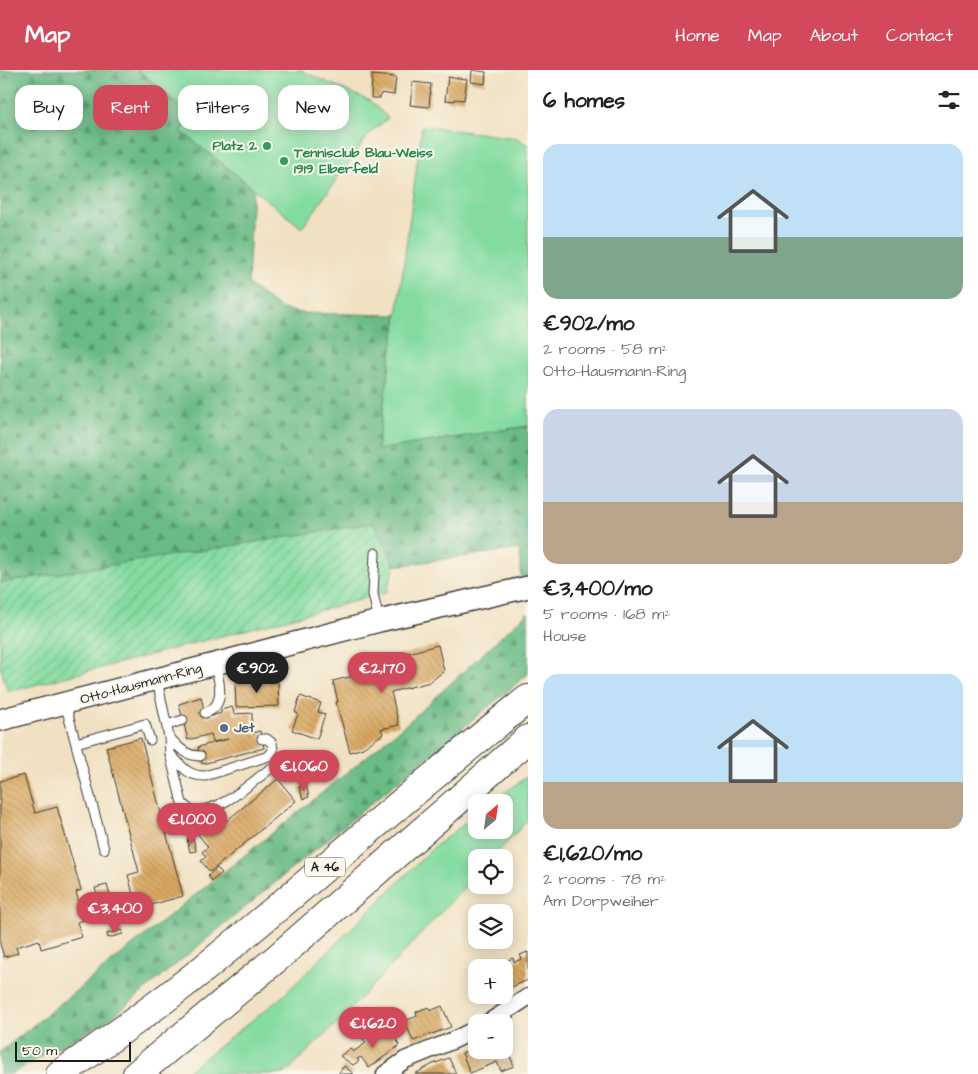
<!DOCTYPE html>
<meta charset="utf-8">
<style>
body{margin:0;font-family:"Architects Daughter",sans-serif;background:#f6f6f6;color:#222;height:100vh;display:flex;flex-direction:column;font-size:19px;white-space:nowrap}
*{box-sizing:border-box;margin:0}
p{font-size:16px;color:#767676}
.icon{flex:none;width:28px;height:28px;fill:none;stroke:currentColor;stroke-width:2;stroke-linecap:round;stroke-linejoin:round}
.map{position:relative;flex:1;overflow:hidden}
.sheet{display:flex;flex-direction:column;background:#fff;width:450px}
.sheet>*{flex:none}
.hud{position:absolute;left:15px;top:15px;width:438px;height:45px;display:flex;gap:10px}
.needle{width:32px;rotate:29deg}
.buttons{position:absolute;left:468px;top:724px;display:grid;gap:10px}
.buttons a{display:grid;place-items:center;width:45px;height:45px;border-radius:10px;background:#fff;box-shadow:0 2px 12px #0003;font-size:25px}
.scale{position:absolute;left:15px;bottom:12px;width:116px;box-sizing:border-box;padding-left:5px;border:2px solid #1c1c1c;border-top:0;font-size:14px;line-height:18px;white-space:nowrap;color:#1c1c1c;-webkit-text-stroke:4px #fbf7ec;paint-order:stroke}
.price{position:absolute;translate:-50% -42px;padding:0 11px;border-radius:18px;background:#d1495b;color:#fff;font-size:16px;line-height:32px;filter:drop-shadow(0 1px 2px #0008)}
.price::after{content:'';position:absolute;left:50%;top:30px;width:15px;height:11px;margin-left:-8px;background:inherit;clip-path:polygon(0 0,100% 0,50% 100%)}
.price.on{background:#222;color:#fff}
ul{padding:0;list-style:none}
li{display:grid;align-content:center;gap:10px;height:265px;padding:0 15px}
li span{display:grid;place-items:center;height:155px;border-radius:15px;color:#555}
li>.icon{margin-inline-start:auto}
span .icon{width:90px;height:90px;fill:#fffc;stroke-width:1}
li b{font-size:21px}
h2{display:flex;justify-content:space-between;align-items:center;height:60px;padding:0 15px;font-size:21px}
.chip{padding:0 18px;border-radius:15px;background:#fff;box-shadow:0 2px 12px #0003;font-size:18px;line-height:45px}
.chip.on{background:#d1495b;color:#fff}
header{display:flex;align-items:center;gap:30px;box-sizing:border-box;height:70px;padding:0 25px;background:#d1495b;color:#fff}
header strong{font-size:24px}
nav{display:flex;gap:28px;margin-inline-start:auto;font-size:18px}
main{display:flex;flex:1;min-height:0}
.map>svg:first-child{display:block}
.green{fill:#83dba0;stroke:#507c5e}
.forest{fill:url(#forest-firs);stroke:#436c51}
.garden{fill:url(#garden-furrows);stroke:#507c5e}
.building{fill:url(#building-back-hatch)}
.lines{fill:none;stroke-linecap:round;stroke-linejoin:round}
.service-casing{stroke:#3c3a35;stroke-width:11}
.minor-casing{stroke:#3c3a35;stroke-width:19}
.tertiary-casing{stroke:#3c3a35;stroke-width:24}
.motorway-casing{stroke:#3c3a35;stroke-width:30}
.service{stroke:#fff;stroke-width:9}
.minor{stroke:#fff;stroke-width:16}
.tertiary{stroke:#fff;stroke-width:21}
.motorway{stroke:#fff;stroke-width:28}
.leisure-dot{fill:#2e9e5b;stroke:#fbf7ec;stroke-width:2}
.service-dot{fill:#5c6f8a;stroke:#fbf7ec;stroke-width:2}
.labels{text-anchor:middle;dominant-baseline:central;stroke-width:4;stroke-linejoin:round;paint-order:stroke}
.shield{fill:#fbf7ec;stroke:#5f5e5a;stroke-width:1}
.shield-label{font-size:12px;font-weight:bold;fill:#1c1c1c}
.leisure-label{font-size:14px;font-weight:bold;fill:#27864d;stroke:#fbf7ec;text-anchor:end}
.street-label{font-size:14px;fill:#1c1c1c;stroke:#fbf7ec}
.service-label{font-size:14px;font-weight:bold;fill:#4e5e75;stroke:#fbf7ec;text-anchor:start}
</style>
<header>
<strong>Map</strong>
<nav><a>Home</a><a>Map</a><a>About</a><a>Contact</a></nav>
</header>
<main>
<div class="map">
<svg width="528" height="1004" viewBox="0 0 528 1004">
<defs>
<pattern id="forest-firs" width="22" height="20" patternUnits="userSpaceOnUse" patternTransform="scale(1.25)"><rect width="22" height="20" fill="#6abb86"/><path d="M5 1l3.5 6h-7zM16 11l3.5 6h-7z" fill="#56976d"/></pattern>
<pattern id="garden-furrows" width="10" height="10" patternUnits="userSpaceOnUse" patternTransform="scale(1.25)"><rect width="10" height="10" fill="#83dba0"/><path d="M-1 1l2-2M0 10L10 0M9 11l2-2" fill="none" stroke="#71bb89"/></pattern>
<pattern id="building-back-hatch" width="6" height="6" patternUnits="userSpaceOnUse" patternTransform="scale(1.25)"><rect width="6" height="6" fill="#d8a761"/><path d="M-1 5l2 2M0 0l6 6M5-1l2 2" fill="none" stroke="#b98f54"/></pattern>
</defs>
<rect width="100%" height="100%" fill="#fbf7ec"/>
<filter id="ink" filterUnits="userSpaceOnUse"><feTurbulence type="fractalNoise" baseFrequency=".02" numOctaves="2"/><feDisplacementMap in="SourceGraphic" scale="10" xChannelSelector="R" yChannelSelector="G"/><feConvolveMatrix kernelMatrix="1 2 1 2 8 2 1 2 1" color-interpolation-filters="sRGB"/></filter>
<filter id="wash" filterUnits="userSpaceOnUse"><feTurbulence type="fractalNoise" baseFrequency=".0096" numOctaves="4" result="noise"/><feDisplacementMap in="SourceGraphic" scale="20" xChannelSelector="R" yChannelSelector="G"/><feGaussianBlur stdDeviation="1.12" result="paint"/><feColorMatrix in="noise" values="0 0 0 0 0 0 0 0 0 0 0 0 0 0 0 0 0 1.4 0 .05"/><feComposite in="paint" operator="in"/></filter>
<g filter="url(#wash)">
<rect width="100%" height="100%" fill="#f1e1c3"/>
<g class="green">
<polygon points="138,0 303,0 306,3 370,31 388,48 369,64 302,158 181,61 192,46"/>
<polygon points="422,56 517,68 528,75 528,356 377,380 397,245"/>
<polygon points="528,706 528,750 493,787 476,788 476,805 343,947 284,1004 184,1004 283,926 435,776 476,745 476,760 504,760 504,732 492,732"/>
</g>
<g class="forest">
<polygon points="0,0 138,0 192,46 181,61 253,118 248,214 281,239 302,243 397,245 377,380 528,356 528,506 521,507 519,479 395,496 373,453 0,513"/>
<polygon points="527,543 528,543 528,604 111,948 11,1004 0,1004 0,982 348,702 413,648"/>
</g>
<polygon class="garden" points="373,453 395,496 386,523 8,622 0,597 0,513"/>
<g id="blocks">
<g class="building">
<polygon points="472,0 486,2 485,14 471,12"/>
<polygon points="372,5 396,7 394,25 381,23 380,28 371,28"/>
<polygon points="448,7 467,9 464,30 455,29 454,31 445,30"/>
<polygon points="413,12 431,14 429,37 410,35"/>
<polygon points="438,575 444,601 430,612 391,622 399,655 381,659 383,664 363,678 350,682 336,632 338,632 333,611 385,598 382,590"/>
<polygon points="278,612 279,636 236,637 235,613"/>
<polygon points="300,626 321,633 318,642 325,644 317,669 292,660 298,644 295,642"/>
<polygon points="201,627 206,648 221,643 221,640 232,637 234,644 252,643 252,663 260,661 264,678 202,694 198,677 228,669 213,672 211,664 188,670 179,634"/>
<polygon points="141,668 183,826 137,839 128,805 139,802 106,677"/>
<polygon points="24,705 35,743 57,737 81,820 76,822 84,850 77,852 82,867 41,879 39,870 16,877 18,883 4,887 0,874 0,711"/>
<polygon points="278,709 296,731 210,802 201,791 206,787 202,782 208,777 193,758 205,748 215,760"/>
<polygon points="306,715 309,727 303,729 299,717"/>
<polygon points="193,768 196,781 190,782 187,769"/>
<polygon points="217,798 222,803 212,811 208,806"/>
<polygon points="107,815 117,849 105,852 103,846 112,843 103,845 95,818"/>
<polygon points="122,860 123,864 108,868 107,864"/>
<polygon points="528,882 528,910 505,920 504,896 509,894 508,890 513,888 514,892 522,889 520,885"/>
<polygon points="442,936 451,957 413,971 405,951 417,946 416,942 423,939 429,937 430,941"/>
<polygon points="387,957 400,975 369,998 361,987 357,989 359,991 353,995 340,986 350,979 353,982 366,973 363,969 374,962 377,965"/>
<polygon points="476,977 476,980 502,980 504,986 509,984 514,996 501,1001 497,992 470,1003 462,983"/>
<polygon points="449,988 456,1004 415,1004 433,994"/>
<polygon points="344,996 354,1004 338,1004"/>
</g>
</g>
</g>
<g filter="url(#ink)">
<use href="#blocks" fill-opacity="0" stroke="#3c3a35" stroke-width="1"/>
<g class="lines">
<defs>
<g id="service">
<polyline points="375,483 373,524 379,551"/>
<path d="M157,610L169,667L170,684L182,733L191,741C222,742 246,716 270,699"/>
<polyline points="65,633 104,779"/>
<path d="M205,643C227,636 219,610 215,594"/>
<polyline points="167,655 183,650"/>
<path d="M169,667C178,677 186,686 200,686"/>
<polyline points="76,673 145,654 150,670"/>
<path d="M171,685C182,696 187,706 205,706L269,686L273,680L272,673L267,669H262"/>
</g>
<g id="minor">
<polyline points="489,952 528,927"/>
<polyline points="385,1004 405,990 454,970 476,959"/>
</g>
<polyline id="tertiary" points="0,650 379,551 528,517"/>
<g id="motorway">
<path d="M60,1004C110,969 160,934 207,896C315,808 419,715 528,629"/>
<polyline points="137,1004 276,889 528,669"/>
</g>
</defs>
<use href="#service" class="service-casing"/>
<use href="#minor" class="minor-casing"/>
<use href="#tertiary" class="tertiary-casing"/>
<use href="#motorway" class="motorway-casing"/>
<use href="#service" class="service"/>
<use href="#minor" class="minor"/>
<use href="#tertiary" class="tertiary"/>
<use href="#motorway" class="motorway"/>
</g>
</g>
<g class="leisure-dot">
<circle cx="267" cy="76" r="5"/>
<circle cx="284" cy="91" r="5"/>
</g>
<circle class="service-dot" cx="224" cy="658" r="5"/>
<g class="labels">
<rect class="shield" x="305" y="787.5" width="40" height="19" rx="4"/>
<g class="shield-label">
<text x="325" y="797">A 46</text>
</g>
<g class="leisure-label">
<text x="257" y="76">Platz 2</text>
<text x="294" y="83" text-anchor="start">Tennisclub Blau-Weiss<tspan x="294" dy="16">1919 Elberfeld</tspan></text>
</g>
<g class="street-label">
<text transform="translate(141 614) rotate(-15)">Otto-Hausmann-Ring</text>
</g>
<g class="service-label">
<text x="234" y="658">Jet</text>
</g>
</g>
</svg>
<div class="buttons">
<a><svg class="needle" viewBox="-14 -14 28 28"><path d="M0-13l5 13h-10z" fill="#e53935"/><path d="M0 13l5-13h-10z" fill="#767676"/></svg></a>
<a><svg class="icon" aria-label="locate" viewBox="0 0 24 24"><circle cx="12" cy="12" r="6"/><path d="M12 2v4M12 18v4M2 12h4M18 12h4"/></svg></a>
<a><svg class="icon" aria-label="layers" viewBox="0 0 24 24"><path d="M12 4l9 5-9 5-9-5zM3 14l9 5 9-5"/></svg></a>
<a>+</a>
<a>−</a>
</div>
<div class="scale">50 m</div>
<b class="price on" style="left:257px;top:624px">€902</b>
<b class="price" style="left:382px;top:624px">€2,170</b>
<b class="price" style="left:304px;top:722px">€1,060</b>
<b class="price" style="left:192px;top:775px">€1,000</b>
<b class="price" style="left:115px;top:864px">€3,400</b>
<b class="price" style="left:373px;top:979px">€1,620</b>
<div class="hud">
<a class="chip">Buy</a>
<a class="chip on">Rent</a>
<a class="chip">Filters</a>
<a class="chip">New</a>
</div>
</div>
<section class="sheet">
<h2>6 homes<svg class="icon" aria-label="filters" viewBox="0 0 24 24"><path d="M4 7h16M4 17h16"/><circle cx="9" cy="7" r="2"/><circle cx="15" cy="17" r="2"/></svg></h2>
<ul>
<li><span style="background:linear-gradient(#bfe0f5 60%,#7fa58c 0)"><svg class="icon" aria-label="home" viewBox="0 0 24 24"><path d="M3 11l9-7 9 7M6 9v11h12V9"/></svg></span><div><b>€902/mo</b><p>2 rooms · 58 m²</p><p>Otto-Hausmann-Ring</p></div></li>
<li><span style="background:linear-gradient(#c9d6e8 60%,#b9a48a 0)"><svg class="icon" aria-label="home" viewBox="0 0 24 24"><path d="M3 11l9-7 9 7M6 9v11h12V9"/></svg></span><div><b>€3,400/mo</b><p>5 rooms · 168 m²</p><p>House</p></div></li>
<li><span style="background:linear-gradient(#bfe0f5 70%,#b9a48a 0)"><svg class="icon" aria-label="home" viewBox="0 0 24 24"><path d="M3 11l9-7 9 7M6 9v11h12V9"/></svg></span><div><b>€1,620/mo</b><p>2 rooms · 78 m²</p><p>Am Dorpweiher</p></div></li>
</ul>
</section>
</main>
